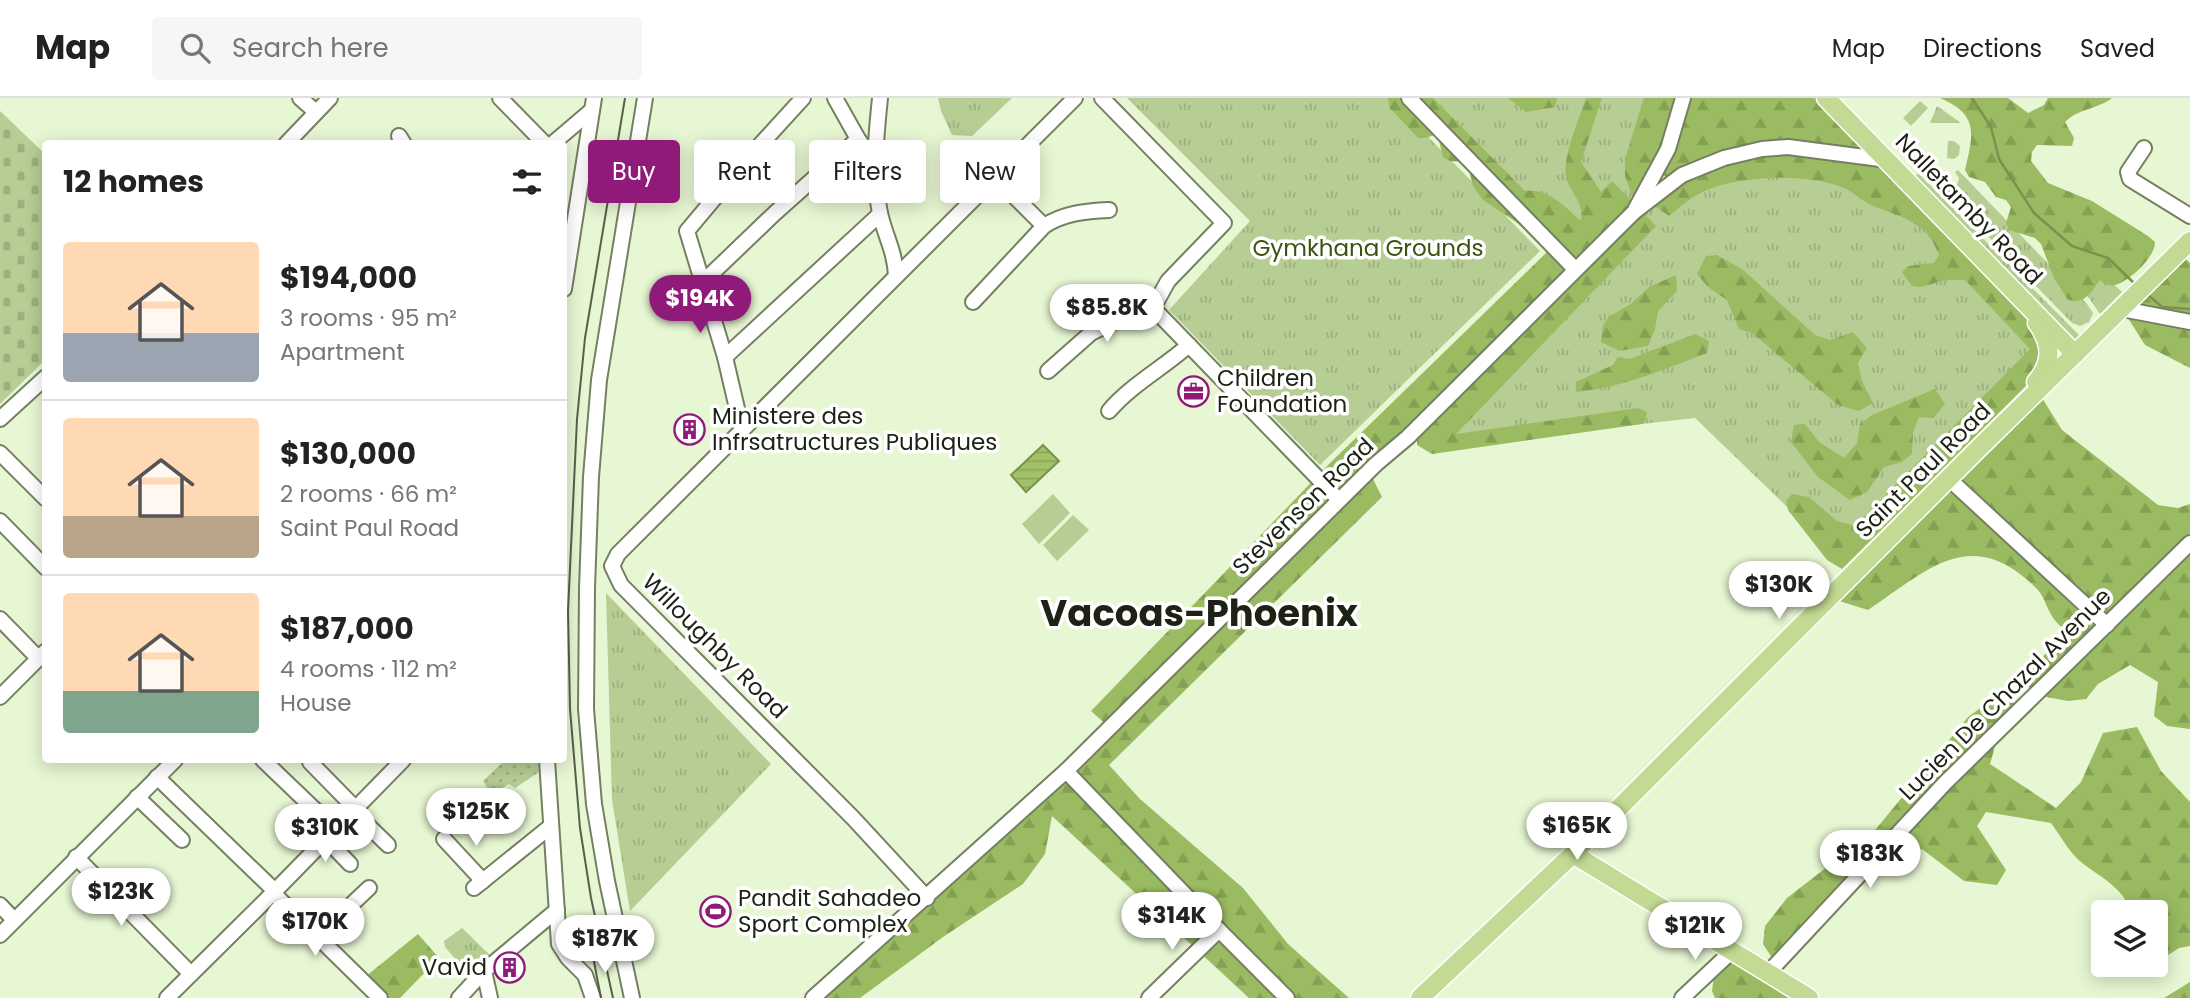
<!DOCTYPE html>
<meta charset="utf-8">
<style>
body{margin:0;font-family:Poppins,sans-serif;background:#f6f6f6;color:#222;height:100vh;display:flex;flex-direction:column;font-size:26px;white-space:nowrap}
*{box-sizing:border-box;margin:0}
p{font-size:23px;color:#767676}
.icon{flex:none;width:38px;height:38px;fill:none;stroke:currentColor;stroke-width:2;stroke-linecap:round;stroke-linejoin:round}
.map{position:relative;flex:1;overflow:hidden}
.drawer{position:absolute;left:42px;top:42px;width:525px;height:623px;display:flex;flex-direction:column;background:#fff;border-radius:7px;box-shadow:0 4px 18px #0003}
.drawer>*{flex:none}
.top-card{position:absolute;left:588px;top:42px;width:665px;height:63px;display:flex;gap:14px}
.controls{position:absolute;left:2091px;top:802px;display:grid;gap:14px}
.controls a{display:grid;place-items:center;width:77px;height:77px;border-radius:7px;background:#fff;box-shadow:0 4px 18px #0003;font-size:35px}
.price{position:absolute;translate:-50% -60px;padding:0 16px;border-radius:24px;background:#fff;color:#222;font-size:23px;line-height:46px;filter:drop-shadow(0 2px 4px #0008)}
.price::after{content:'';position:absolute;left:50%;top:42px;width:21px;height:16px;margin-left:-10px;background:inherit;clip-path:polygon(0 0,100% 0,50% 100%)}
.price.selected{background:#901a79;color:#fff}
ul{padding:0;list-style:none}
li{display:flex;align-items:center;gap:21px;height:175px;padding:0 21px}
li+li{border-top:2px solid #e0e0e0}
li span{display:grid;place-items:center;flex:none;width:196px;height:140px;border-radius:7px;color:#555}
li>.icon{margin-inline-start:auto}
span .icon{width:84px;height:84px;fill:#fffc;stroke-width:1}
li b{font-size:30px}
h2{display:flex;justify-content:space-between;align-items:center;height:84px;padding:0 21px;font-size:30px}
.tag{padding:0 24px;border-radius:7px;background:#fff;box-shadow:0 4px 18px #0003;font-size:24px;line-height:63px}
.tag.selected{background:#901a79;color:#fff}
header{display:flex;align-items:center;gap:42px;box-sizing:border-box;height:98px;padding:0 35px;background:#fff;border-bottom:2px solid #e0e0e0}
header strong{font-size:33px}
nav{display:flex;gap:38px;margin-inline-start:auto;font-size:24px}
.search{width:490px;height:63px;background:#f6f6f6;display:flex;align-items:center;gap:18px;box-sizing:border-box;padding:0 24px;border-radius:7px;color:#767676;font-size:26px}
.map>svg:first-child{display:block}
.grass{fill:url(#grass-tufts)}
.forest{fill:url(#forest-firs)}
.cemetery{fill:url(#cemetery-stones)}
.garden{fill:url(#garden-dots)}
.pitch{fill:#b6cd93}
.water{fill:url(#water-rules);stroke:#79924e;stroke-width:2}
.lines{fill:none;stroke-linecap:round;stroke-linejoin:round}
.stream{stroke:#79924e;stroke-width:2.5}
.minor-casing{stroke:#748061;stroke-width:18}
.major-casing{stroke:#fff;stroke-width:21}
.minor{stroke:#fff;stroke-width:14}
.major{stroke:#c2da93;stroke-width:18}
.tram{stroke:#58604c;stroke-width:2}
.labels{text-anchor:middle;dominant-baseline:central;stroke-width:7;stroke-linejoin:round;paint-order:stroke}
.street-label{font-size:23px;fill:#1d2215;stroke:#fff}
.park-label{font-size:23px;fill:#3d5210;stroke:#fff}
.poi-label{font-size:23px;fill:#1d2215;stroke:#fff;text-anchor:start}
.town-label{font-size:37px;font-weight:bold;fill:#1d2215;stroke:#fff}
</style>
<header>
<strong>Map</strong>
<div class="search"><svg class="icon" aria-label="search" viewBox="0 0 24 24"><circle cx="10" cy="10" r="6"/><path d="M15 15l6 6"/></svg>Search here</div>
<nav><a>Map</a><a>Directions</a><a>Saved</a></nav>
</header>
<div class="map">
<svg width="2190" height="900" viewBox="0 0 2190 900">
<defs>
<pattern id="grass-tufts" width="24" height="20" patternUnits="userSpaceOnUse" patternTransform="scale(1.75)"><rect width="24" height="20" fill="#b6cd93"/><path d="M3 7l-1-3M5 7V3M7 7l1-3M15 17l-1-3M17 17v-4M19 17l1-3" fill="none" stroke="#9cb07e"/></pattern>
<pattern id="forest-firs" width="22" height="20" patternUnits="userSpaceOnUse" patternTransform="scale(1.75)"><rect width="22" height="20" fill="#9abb61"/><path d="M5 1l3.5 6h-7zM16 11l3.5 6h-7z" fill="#84a053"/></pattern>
<pattern id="cemetery-stones" width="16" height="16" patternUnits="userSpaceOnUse" patternTransform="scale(1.75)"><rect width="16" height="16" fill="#b6cd93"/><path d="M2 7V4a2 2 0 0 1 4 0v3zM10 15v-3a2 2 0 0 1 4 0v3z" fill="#9cb07e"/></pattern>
<pattern id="garden-dots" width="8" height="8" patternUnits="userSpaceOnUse" patternTransform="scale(1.75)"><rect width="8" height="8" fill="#b6cd93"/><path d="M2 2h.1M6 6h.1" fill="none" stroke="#9cb07e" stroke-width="1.8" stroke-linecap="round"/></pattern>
<pattern id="water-rules" width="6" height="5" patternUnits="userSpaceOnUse" patternTransform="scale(1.75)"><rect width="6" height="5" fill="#a1c267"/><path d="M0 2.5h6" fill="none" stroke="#8aa658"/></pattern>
</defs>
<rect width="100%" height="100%" fill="#e7f6d3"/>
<g class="grass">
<polygon points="938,0 1012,0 972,38 952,37 941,13"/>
<polygon points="1127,0 1390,0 1540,153 1320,367 1169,212 1250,123"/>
<polygon points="1420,0 1665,0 1637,85 1657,105 1710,75 1891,77 2038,239 2033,268 1841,461 1695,320 1436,349 1593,177"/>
<polygon points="1920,3 1928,10 1911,28 1903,20"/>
<polygon points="1937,8 1961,25 1930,25"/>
<polygon points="1948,43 1954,43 1960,48 1959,57 1954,61 1947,60"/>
<polygon points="1958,72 2087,206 2093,215 2089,224 2080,228 2072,225 1947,96 1946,87 1951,89 1958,85 1959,80 1955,74"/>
<polygon points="1919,76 2084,242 2075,251 1910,78"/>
<polygon points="2096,170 2122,194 2100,216 2077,183"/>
<polygon points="606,495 771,666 630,813 612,702"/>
<polygon points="462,830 494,861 473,881 445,849 444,843"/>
</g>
<g class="forest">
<path d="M1388,0H1433L1525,93C1549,90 1564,108 1581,123C1583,102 1573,99 1567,82C1560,64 1580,19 1586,0H1602L1581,64L1601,94L1612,83L1656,128L1456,336L1638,310L1647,314L1645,323L1642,326L1432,356L1417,347V339L1367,369L1382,399L1109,667L1140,701L1243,790L1288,846L1349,900H1249L1052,718L1045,756L1023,786L943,839L860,900H813L930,805L1040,705L1110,630L1091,613L1329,366L1546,155L1549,146L1483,102L1473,88L1467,64L1450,63L1443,59L1439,43L1434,37L1426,40H1418L1390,10Z"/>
<polygon points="1508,0 1557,0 1555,9 1526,14"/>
<path d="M1644,0H1823L1859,38L1863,57L1889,64L2041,236L2039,275L1842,471L1827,462L1788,412L1786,403L1792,396L1809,399L1837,423L1855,428L2030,251L1965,182H1946L1921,189L1912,188L1902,174L1908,168L1934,165L1939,157C1927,124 1904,120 1873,108C1863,104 1856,96 1846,91C1811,74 1733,77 1699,96C1688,101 1678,111 1669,118L1656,109L1657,101L1670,82L1658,73L1632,98L1625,78V61Z"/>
<path d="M1940,0H2008L2028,15L2044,7L2048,0H2112C2098,11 2077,11 2065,24L2074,40L2072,48L2037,47L2032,54L2031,63L2048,85L2092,103L2148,138L2155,144C2156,158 2129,184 2115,187C2110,189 2104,185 2100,182C2091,194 2085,207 2068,202L2054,180L2041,146L2035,140L2009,132L2006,125L2011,109L2006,102L1996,99L1985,84L1969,79L1965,72C1973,37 1980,17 1940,0Z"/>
<polygon points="1717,157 1742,171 1815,237 1830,242 1853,234 1867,250 1858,265 1862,283 1873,305 1859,313 1838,307 1752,235 1739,231 1727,202 1708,189 1697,176 1706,158"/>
<polygon points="2183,158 2190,165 2190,270 2145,247 2126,217"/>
<polygon points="1676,177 1677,193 1658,213 1655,231 1648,248 1619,253 1601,244 1603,227 1610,218 1631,206 1649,189"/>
<path d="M1695,236L1709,243L1707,255C1665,271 1621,290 1576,294V284L1613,267L1618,259L1630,261Z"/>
<polygon points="1935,291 1945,306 1933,320 1919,319 1913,334 1912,356 1902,364 1884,369 1867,394 1850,402 1818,379 1791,344 1794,327 1805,326 1819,344 1844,360 1857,345 1860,326 1872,317"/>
<path d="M2042,300L2062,332L2158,407L2178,410L2190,406V631L2167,628L2154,618L2158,584L2130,567L2098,586L2086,601L2068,603L2036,597L2023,583L2065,532C2061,529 2057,525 2054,521C2047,512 2045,500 2038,492C1972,425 1929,471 1868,512L1836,502Z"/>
<path d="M1997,598L2014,605L2018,621L1996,645L1990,666L2056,710L2081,684L2103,635L2137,629L2161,673L2190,704V848L2179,850L2156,865V814H2131C2123,789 2100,779 2081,764C2069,754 2060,737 2051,725L1986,714L1977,728L2006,772L1997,787L1964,783L1922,751L1865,784L1791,858L1776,866L1763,846L1765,828L1787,800L1876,731L1968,619Z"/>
<polygon points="418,836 439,860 400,900 388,900 365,879"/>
<polygon points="1730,859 1804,900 1715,900 1712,893 1715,870"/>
<polygon points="2190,884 2190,900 2164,900"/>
</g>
<polygon class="cemetery" points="0,13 46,57 45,262 0,306"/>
<polygon class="garden" points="505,662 538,662 539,674 515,690 509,686 491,696 483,683"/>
<g class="pitch">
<polygon points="1053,396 1070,415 1039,446 1022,426"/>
<polygon points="1073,417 1089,432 1057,463 1043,447"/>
</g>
<polygon class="water" points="1043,347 1059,363 1026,394 1011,377"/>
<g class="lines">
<g class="stream">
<polyline points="1972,0 1991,29 1999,61 2034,115 2072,148 2108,160 2136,187"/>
<polyline points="2147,196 2162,209 2190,211"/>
</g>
<defs>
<g id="minor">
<polyline points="300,0 316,14"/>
<polyline points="500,0 545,46"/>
<polyline points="835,0 858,41 874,64"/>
<path d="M880,0C876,39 872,76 880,115C885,138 895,153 896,178"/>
<polyline points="1102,0 1224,125 1168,183 1153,210 1339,402"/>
<polyline points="1409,0 1575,171"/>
<polyline points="399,38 404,46"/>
<polyline points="286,46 330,0"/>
<polyline points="552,46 592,12"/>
<polyline points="2144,50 2128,74 2130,81 2190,118"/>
<polyline points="995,79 1044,128"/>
<polyline points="1636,110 1668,51 1683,0"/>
<polyline points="703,184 775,115 858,41"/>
<polyline points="564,191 594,0"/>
<path d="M973,204L1044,128C1064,115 1086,113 1109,112"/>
<polyline points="2122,211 2190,224"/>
<polyline points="725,259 880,116"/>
<polyline points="1048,273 1091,235 1155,204"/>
<path d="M1109,313C1131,287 1163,270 1189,247"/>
<polyline points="0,321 46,279"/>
<polyline points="742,332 725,259 687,133 749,59 803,0"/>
<polyline points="0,355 46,401"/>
<polyline points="1948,380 2107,527"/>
<polyline points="0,423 46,470"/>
<polyline points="0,521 38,560"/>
<polyline points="0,599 46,553"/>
<polyline points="263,662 335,731"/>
<polyline points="547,662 559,846 568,860 585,877 593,900"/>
<polyline points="310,664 355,710"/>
<polyline points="1066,673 1219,832 1287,900"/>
<polyline points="157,679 275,793"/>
<polyline points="137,699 182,742"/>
<polyline points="353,713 388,747"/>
<polyline points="326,741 350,766"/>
<polyline points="444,741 483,783"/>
<polyline points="76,759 191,876"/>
<polyline points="474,790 551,728"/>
<polyline points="273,795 380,900"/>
<polyline points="927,800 853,720 621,487 612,468 618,456 1075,0"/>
<polyline points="0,807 14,822"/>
<polyline points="0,837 175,662"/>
<polyline points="318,838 369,790"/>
<polyline points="484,873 490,900"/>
<polyline points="1769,874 1945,685 2190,445"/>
<polyline points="167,900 273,795 403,662"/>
<polyline points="459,900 484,873 557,812"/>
<polyline points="632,900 607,783 594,706 586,611 587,490 591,379 599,282 645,0"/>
<polyline points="813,900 1066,673 1376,366 1408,339 1634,114 1682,77 1724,60 1762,51 1788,49 1888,62"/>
<polyline points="1149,900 1219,832"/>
<polyline points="1682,900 1731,854"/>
</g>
<g id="major">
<polyline points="1826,0 2075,256"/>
<path d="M2036,284C2053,264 2052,246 2037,225"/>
<polyline points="1573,756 1809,900"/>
<polyline points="1420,900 1573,756 1976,353 2190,143"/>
</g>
</defs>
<use href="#minor" class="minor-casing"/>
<use href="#major" class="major-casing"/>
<use href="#minor" class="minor"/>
<use href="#major" class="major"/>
<g class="tram">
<polyline points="589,838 601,900"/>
<polyline points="613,900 591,800 580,730 570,611 568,513 577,321 585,240 625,0"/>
</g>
</g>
<defs>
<symbol id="office-ring" viewBox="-11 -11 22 22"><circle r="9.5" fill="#fff" stroke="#901a79" stroke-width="1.5"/><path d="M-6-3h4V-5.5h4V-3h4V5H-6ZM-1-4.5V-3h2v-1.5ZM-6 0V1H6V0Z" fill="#901a79"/></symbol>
<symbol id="building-ring" viewBox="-11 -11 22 22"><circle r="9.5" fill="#fff" stroke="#901a79" stroke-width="1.5"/><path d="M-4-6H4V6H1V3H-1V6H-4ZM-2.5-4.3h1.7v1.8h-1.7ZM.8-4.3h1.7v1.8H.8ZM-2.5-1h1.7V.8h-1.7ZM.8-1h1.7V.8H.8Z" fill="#901a79"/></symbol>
<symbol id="stadium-ring" viewBox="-11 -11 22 22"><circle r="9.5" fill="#fff" stroke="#901a79" stroke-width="1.5"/><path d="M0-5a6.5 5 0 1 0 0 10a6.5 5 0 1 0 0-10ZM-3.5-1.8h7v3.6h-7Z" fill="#901a79"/></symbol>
</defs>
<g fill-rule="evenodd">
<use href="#office-ring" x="1176" y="276" width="35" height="35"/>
<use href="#building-ring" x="672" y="314" width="35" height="35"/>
<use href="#stadium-ring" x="698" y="796" width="35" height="35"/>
<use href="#building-ring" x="492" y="852" width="35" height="35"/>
</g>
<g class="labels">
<g class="street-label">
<text transform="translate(1969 111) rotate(46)">Nalletamby Road</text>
<text transform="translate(1923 372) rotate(-45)">Saint Paul Road</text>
<text transform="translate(1303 408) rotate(-44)">Stevenson Road</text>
<text transform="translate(715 548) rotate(45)">Willoughby Road</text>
<text transform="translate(2005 596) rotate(-45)">Lucien De Chazal Avenue</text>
</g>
<g class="park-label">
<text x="1368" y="150">Gymkhana Grounds</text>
</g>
<g class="poi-label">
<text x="1217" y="280">Children<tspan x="1217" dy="26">Foundation</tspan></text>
<text x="712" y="318">Ministere des<tspan x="712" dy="26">Infrsatructures Publiques</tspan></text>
<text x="738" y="800">Pandit Sahadeo<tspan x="738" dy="26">Sport Complex</tspan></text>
<text x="487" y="869" text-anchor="end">Vavid</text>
</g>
<g class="town-label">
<text x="1199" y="515">Vacoas-Phoenix</text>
</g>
</g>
</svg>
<div class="controls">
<a><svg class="icon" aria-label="layers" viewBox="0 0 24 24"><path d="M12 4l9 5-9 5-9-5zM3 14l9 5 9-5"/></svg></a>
</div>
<b class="price selected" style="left:700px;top:237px">$194K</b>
<b class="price" style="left:1107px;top:246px">$85.8K</b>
<b class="price" style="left:1779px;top:523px">$130K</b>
<b class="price" style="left:476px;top:750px">$125K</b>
<b class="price" style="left:1577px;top:764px">$165K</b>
<b class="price" style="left:325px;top:766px">$310K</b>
<b class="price" style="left:1870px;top:792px">$183K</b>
<b class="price" style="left:121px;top:830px">$123K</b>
<b class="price" style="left:1172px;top:854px">$314K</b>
<b class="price" style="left:315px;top:860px">$170K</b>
<b class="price" style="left:1695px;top:864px">$121K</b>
<b class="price" style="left:605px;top:877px">$187K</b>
<div class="top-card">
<a class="tag selected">Buy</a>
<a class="tag">Rent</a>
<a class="tag">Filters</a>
<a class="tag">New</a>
</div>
<section class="drawer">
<h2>12 homes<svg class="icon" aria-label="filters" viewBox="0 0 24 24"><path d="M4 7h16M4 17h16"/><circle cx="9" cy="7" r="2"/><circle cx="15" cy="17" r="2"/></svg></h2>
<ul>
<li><span style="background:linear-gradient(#ffd9b3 65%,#9aa5b1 0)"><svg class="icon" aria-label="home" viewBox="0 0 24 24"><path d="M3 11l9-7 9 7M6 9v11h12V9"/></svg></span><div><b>$194,000</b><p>3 rooms · 95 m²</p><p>Apartment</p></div></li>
<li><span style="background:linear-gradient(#ffd9b3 70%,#b9a48a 0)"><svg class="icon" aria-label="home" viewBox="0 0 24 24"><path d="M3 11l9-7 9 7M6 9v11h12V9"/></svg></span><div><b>$130,000</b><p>2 rooms · 66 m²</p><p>Saint Paul Road</p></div></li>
<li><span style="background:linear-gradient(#ffd9b3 70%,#7fa58c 0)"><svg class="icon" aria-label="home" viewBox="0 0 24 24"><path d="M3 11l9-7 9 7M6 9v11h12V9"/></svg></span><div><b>$187,000</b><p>4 rooms · 112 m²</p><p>House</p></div></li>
</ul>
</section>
</div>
